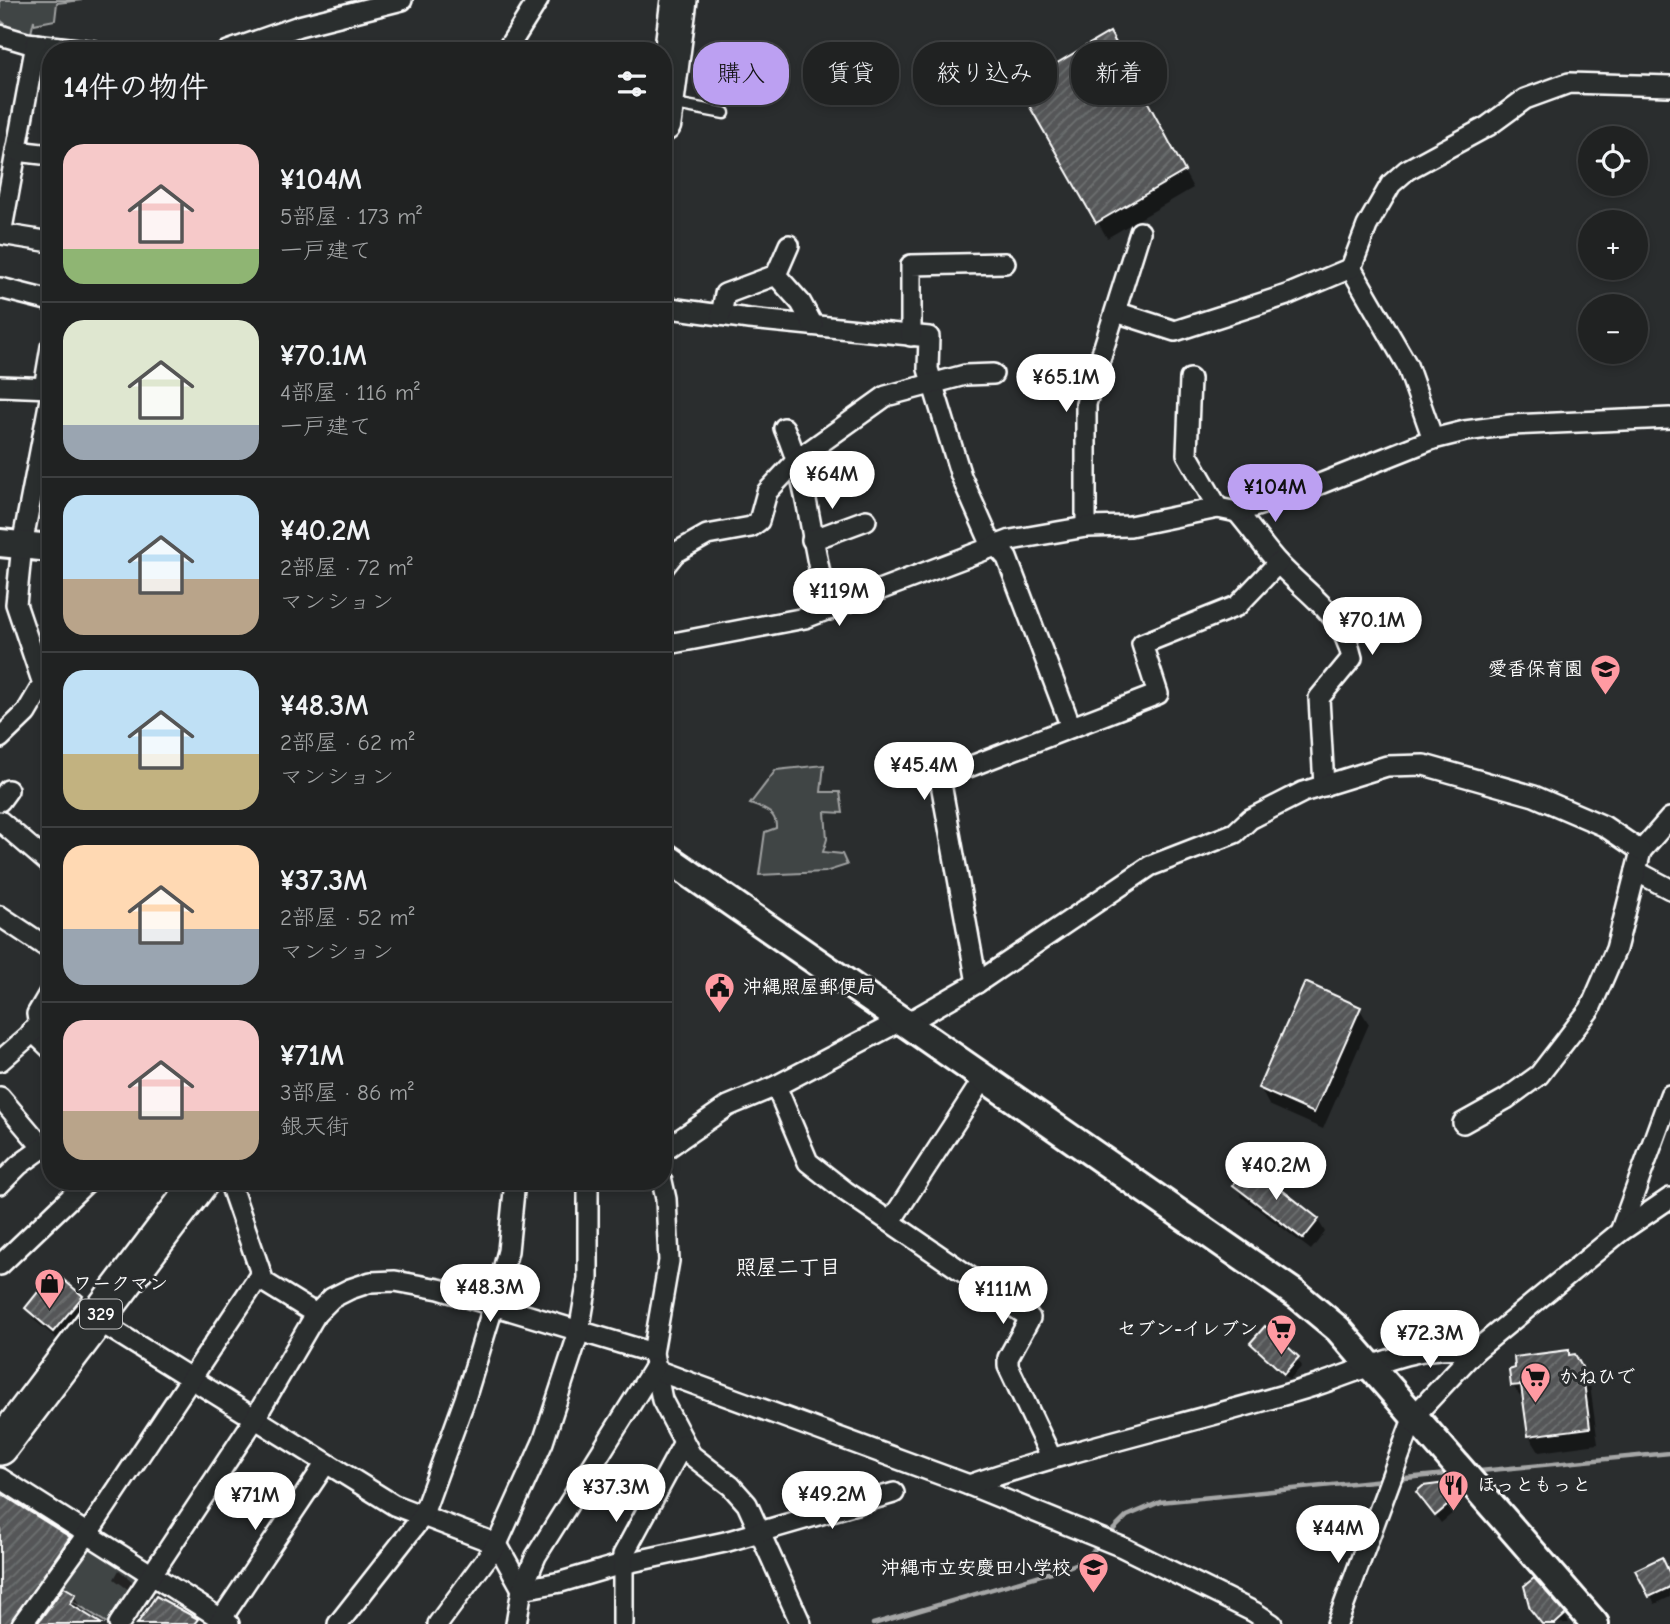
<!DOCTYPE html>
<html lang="ja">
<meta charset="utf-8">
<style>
body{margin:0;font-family:"Comic Neue","Klee One",sans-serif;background:#2d2f2f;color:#f1f3f6;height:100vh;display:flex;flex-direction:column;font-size:26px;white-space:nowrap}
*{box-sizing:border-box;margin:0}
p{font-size:23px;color:#a2a4a5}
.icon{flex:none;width:38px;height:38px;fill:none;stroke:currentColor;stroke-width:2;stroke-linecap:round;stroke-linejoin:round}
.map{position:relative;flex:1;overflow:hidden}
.panel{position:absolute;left:42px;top:42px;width:630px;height:1148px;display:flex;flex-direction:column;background:#202222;border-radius:28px;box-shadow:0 4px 10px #0003,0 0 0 2px #3d3f40}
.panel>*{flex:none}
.banner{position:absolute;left:693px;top:42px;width:665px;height:63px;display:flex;gap:14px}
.buttons{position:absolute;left:1578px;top:126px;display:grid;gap:14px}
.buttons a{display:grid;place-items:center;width:70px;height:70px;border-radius:50%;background:#202222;box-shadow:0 4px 10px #0003,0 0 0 2px #3d3f40;font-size:35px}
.price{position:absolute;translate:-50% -60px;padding:0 16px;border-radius:24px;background:#fff;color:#222;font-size:23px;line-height:46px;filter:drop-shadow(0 2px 4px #0008)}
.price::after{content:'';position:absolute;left:50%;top:42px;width:21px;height:16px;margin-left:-10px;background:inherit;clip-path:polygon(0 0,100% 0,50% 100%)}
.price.on{background:#bca0f2;color:#111}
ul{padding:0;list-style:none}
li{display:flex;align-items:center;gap:21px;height:175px;padding:0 21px}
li+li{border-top:2px solid #3d3f40}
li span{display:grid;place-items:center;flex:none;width:196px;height:140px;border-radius:21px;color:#555}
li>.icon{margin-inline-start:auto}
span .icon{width:84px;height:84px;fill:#fffc;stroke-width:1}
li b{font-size:30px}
h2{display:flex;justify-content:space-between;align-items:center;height:84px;padding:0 21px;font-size:30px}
.chip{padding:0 24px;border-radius:28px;background:#202222;box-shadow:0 4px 10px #0003,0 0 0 2px #3d3f40;font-size:24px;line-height:63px}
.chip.on{background:#bca0f2;color:#111}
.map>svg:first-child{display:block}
.green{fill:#414445;stroke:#a0a2a2;stroke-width:2}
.shadow{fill:#0007}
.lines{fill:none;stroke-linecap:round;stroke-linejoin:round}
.stream{stroke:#a6a7a7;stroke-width:4.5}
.building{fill:url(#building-hatch);stroke:#fff;stroke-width:2}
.lane-casing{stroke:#fff;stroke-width:15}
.street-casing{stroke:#fff;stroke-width:24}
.secondary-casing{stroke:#fff;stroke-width:32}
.highway-casing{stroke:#fff;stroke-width:40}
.lane{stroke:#2a2d2e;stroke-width:10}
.street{stroke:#2a2d2e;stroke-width:19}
.secondary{stroke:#2a2d2e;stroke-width:26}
.highway{stroke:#2a2d2e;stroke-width:35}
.labels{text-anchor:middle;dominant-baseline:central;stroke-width:6;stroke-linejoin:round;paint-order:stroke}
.shield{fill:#2a2d2e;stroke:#bfc0c0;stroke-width:2}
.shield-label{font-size:18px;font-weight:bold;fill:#fff}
.poi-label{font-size:19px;font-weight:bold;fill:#fff;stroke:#2a2d2e;text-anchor:start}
.neighbourhood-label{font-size:21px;font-weight:bold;fill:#fff;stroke:#2a2d2e}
</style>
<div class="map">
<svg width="1670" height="1624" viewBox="0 0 1670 1624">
<defs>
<pattern id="building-hatch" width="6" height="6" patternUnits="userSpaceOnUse" patternTransform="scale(1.75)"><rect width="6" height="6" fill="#555758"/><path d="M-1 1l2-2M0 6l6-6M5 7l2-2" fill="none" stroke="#6e7071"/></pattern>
</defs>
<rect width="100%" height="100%" fill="#2a2d2e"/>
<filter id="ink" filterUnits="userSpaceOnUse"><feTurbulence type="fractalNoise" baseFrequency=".0143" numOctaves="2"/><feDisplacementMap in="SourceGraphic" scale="14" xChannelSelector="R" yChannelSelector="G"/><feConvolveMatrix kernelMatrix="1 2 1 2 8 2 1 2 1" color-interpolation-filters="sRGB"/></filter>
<g filter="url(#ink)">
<g class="green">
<polygon points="0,0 82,0 57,3 55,20 34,24 34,20 31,33 14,31 0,20"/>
<path d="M824,765L821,792H840L843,813L825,812L827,839L823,852L842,854L847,865L825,872L759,875L765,832L776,828C777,812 764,809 750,804L776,770Z"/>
<polygon points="86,1542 138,1575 107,1623 55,1590"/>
</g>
<g class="shadow">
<polygon points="1119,50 1193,188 1107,238 1020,86"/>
<polygon points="1359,1008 1369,1024 1323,1129 1269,1105 1260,1088"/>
<polygon points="1235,1185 1318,1220 1325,1232 1311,1250 1242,1197"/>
<polygon points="82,1297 88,1309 61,1342 34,1320 27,1308"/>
<polygon points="1252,1343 1297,1359 1302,1366 1289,1380"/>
<polygon points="1568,1352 1574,1356 1590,1385 1598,1444 1539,1452 1529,1436 1525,1402 1513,1386 1517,1369"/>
<polygon points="1446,1484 1461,1506 1441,1523 1418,1492"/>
<polygon points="0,1495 69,1538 74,1547 18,1624 0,1624"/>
<polygon points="119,1570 133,1582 129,1590 114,1579"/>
<polygon points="1638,1571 1670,1576 1670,1597 1655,1604"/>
<polygon points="75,1595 80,1605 77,1610 98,1624 38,1624"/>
<polygon points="1531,1608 1564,1615 1569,1623 1542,1624"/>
</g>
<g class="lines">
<g class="stream">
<polyline points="1480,1471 1670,1453"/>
<polyline points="1395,1479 1447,1474"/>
<polyline points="1107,1536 1127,1516 1160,1502 1383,1480"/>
<polyline points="873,1624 1068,1567 1083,1561 1099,1545"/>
</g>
</g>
<g class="building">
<polygon points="1110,32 1185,171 1096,223 1018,86"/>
<polygon points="1305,982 1361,1007 1314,1113 1258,1088"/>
<polygon points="1249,1164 1319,1219 1303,1239 1233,1185"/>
<polygon points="54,1272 83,1296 53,1332 25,1308"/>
<polygon points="1265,1326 1299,1357 1284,1374 1250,1343"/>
<polygon points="1569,1350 1569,1355 1575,1354 1582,1367 1590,1428 1528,1436 1521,1385 1511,1386 1509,1370 1515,1368 1514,1357"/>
<polygon points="1446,1483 1458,1497 1435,1516 1416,1492 1423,1486"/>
<polygon points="0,1493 70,1537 10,1624 0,1624"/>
<polygon points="1662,1557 1670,1574 1670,1587 1649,1597 1635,1570"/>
<polygon points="1534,1578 1566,1614 1555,1624 1542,1624 1530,1609 1524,1586"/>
<polygon points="64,1587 76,1594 70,1604 102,1624 37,1624"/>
<polygon points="156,1596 198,1619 194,1624 137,1624"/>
</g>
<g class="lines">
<defs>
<polyline id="lane" points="670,103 724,113"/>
<g id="street">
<polyline points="0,35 27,43 94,51"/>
<polyline points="36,44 1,234 51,242"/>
<polyline points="228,51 299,26 402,0"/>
<polyline points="506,51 538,0"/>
<polyline points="16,151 51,155"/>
<polyline points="1351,268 1407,365 1433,439"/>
<polyline points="776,275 789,245"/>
<polyline points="0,288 51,301"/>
<polyline points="663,307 749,319 929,337 928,369 961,476 988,537 1007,558 1071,727"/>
<polyline points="1116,312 1175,331 1287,295 1351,268 1367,226 1391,184 1407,170 1488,126 1525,99 1569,83 1670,86"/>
<polyline points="721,315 725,294 776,275 801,303 813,325"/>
<polyline points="911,336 911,265 1005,263"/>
<polyline points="1190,379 1187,454 1218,508"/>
<polyline points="0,386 51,388"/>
<polyline points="44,388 51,347"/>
<path d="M784,428C810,485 811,550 829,610"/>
<path d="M1237,512C1252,529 1264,548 1279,564C1307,594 1343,614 1352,658L1319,698L1324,786"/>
<polyline points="1086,527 1086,404 1140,232"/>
<polyline points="812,540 866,520"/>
<polyline points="663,568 675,553 707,535 751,527 759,521 767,492 798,459 886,396 965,375 993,374"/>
<polyline points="663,645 805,618 1011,540 1086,527 1130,526 1218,508 1237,512 1292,495 1433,439 1465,431 1511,425 1670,418"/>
<polyline points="0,738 26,713 43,684 16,604 22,545 51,394"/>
<polyline points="0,801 8,790"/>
<polyline points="0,821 51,865"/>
<polyline points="1636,871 1670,889"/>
<polyline points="0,916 51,950"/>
<polyline points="977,983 940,778 1158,694 1142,644 1237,606 1278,563"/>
<polyline points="32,1031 51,1049"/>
<polyline points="0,1061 39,1027 37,1014 51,990"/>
<polyline points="776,1086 808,1162 845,1191 1030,1318 1008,1358 1008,1366 1051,1457"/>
<polyline points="0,1097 44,1149"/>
<polyline points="1463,1123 1506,1099 1539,1075 1590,1009 1616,949 1641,851 1670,818"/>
<polyline points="663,1151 728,1106 776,1086 900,1021 916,1018 977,983 1150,866 1235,833 1250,819 1303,792 1387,766 1424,765 1534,796 1604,826 1641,851"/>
<polyline points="229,1181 264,1282 316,1314"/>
<polyline points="662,1181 666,1199 669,1261 653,1353 662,1400 691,1455 731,1486 747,1504 801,1624"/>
<polyline points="0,1184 19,1165 51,1142"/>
<polyline points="891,1221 984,1078"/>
<polyline points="1620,1232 1670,1095"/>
<polyline points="0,1265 88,1181"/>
<polyline points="97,1320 394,1505 497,1544 522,1589"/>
<polyline points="653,1369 969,1485 1122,1547 1254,1612 1272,1624"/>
<polyline points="0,1478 229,1624"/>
<path d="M969,1485C1084,1445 1202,1421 1317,1385C1366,1369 1423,1340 1475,1351"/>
<polyline points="522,1589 561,1582 622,1564 725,1542 894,1493"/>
<polyline points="22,1624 88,1533 260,1275"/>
<polyline points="119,1624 254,1420 316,1314 332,1298 350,1289 371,1282 395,1281 439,1289 653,1353"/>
<polyline points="218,1624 326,1463"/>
<polyline points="338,1624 422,1517 465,1399 494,1304 508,1251 515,1181"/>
<polyline points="438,1624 497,1544 543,1442 579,1332 588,1279 588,1181"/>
<polyline points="516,1624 522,1589 536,1556 653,1369"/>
<polyline points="623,1624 623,1555 683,1444"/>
<polyline points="1337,1624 1414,1416 1475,1351 1620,1232 1670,1198"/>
</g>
<g id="secondary">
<polyline points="0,543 51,548"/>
<polyline points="663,855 1297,1295 1338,1329 1595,1624"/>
</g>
<g id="highway">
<polyline points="663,124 679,0"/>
<polyline points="0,1447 201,1181"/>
</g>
</defs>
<use href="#lane" class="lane-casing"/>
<use href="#street" class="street-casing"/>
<use href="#secondary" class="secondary-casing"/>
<use href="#highway" class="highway-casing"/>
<use href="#lane" class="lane"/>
<use href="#street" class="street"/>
<use href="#secondary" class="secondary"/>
<use href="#highway" class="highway"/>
</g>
</g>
<defs>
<symbol id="school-pin" viewBox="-11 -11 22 30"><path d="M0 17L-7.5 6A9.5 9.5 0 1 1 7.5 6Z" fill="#ff9aa2" stroke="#2a2d2e"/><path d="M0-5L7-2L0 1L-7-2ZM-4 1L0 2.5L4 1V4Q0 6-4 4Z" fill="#111"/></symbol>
<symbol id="civic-pin" viewBox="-11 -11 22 30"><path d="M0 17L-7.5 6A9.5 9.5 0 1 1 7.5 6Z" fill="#ff9aa2" stroke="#2a2d2e"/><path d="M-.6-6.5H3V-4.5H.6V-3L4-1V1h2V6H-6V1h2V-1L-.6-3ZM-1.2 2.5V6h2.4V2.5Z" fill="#111"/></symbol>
<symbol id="shop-pin" viewBox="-11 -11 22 30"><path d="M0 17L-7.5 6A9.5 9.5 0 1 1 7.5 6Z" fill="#ff9aa2" stroke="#2a2d2e"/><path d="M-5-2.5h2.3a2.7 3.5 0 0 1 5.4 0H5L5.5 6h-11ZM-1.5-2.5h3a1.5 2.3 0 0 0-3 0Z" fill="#111"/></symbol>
<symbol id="supermarket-pin" viewBox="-11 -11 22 30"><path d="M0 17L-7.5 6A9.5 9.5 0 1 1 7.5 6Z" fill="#ff9aa2" stroke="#2a2d2e"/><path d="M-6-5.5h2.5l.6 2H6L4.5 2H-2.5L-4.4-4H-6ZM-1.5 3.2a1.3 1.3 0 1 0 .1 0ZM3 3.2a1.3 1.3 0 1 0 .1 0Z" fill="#111"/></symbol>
<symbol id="restaurant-pin" viewBox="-11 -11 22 30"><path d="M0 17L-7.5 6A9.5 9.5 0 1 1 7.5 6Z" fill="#ff9aa2" stroke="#2a2d2e"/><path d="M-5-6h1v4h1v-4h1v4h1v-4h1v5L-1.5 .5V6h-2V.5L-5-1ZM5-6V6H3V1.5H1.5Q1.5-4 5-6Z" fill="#111"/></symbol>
</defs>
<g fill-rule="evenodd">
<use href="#school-pin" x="1588" y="652" width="35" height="47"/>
<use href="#civic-pin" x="702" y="970" width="35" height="47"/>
<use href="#shop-pin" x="32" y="1266" width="35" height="47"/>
<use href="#supermarket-pin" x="1264" y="1312" width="35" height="47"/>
<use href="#supermarket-pin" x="1518" y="1360" width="35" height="47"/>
<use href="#restaurant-pin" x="1436" y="1468" width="35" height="47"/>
<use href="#school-pin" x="1076" y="1550" width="35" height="47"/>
</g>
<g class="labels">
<rect class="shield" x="80" y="1299.5" width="42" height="29" rx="5"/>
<g class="shield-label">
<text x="101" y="1314">329</text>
</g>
<g class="poi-label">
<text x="1583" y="669" text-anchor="end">愛香保育園</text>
<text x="743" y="987">沖縄照屋郵便局</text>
<text x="73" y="1284">ワークマン</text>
<text x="1258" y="1329" text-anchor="end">セブン-イレブン</text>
<text x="1559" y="1377">かねひで</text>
<text x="1477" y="1485">ほっともっと</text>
<text x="1071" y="1568" text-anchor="end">沖縄市立安慶田小学校</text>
</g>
<g class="neighbourhood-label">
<text x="788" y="1267">照屋二丁目</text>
</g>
</g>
</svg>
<div class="buttons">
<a><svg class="icon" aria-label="locate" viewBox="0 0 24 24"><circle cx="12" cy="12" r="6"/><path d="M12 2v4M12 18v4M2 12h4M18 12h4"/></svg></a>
<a>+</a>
<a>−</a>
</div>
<b class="price" style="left:1066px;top:414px">¥65.1M</b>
<b class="price" style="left:832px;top:511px">¥64M</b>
<b class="price on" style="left:1275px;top:524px">¥104M</b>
<b class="price" style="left:839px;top:628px">¥119M</b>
<b class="price" style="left:1372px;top:657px">¥70.1M</b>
<b class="price" style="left:924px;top:802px">¥45.4M</b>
<b class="price" style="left:1276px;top:1202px">¥40.2M</b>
<b class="price" style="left:490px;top:1324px">¥48.3M</b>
<b class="price" style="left:1003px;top:1326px">¥111M</b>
<b class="price" style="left:1430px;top:1370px">¥72.3M</b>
<b class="price" style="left:616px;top:1524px">¥37.3M</b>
<b class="price" style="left:832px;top:1531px">¥49.2M</b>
<b class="price" style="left:255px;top:1532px">¥71M</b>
<b class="price" style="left:1338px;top:1565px">¥44M</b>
<div class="banner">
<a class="chip on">購入</a>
<a class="chip">賃貸</a>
<a class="chip">絞り込み</a>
<a class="chip">新着</a>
</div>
<section class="panel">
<h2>14件の物件<svg class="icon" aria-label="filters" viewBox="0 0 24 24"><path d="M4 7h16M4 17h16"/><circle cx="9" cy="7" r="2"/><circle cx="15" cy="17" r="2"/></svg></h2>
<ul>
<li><span style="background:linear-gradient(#f6c9c9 75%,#8fb573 0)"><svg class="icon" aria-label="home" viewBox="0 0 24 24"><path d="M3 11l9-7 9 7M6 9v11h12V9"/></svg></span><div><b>¥104M</b><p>5部屋 · 173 m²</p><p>一戸建て</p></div></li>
<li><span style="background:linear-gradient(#dfe7d0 75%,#9aa5b1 0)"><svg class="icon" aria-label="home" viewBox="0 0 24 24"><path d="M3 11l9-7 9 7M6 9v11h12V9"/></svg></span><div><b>¥70.1M</b><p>4部屋 · 116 m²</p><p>一戸建て</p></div></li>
<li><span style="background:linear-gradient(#bfe0f5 60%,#b9a48a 0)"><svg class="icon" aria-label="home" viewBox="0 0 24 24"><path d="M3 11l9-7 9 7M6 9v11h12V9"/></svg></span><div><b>¥40.2M</b><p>2部屋 · 72 m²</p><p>マンション</p></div></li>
<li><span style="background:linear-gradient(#bfe0f5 60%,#c2b280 0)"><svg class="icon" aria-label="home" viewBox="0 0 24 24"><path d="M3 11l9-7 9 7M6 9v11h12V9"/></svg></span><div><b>¥48.3M</b><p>2部屋 · 62 m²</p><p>マンション</p></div></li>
<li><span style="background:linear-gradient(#ffd9b3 60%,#9aa5b1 0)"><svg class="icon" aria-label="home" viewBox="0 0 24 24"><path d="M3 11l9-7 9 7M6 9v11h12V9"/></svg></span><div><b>¥37.3M</b><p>2部屋 · 52 m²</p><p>マンション</p></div></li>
<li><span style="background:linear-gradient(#f6c9c9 65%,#b9a48a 0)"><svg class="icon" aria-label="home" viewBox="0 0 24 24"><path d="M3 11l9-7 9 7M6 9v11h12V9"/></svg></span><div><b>¥71M</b><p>3部屋 · 86 m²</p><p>銀天街</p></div></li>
</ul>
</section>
</div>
